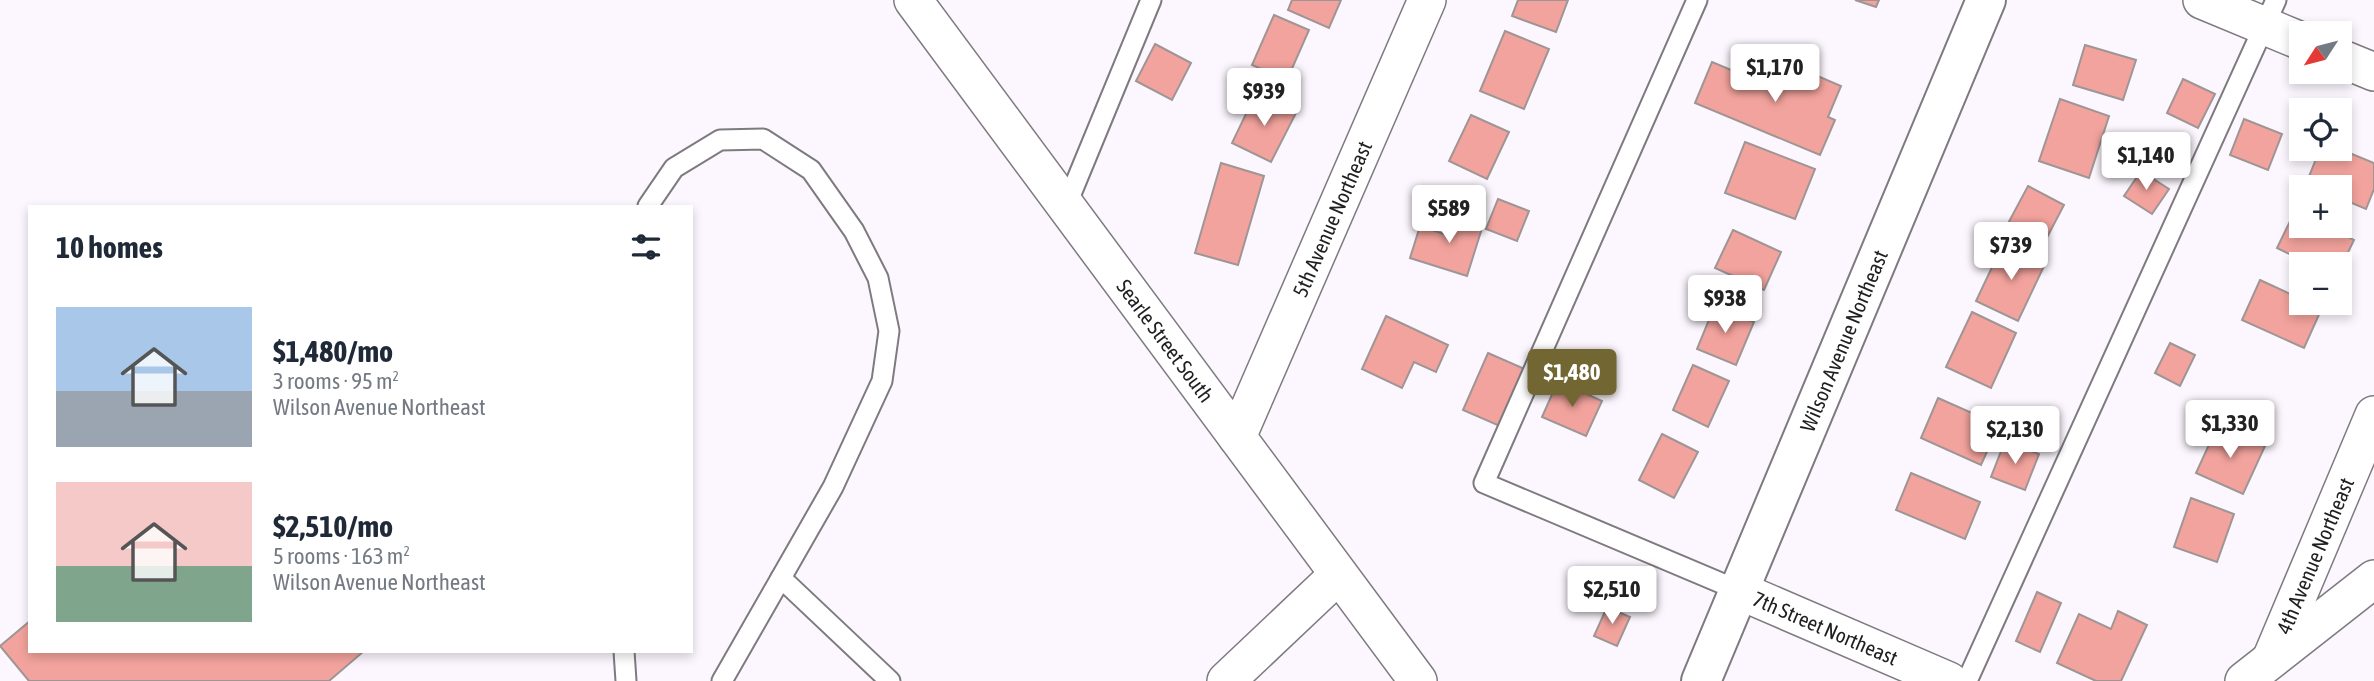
<!DOCTYPE html>
<meta charset="utf-8">
<style>
body{margin:0;font-family:"Asap Condensed",sans-serif;background:#f6f6f7;color:#1f2937;height:100vh;display:flex;flex-direction:column;font-size:26px;white-space:nowrap}
*{box-sizing:border-box;margin:0}
p{font-size:23px;color:#747a83}
.icon{flex:none;width:38px;height:38px;fill:none;stroke:currentColor;stroke-width:2;stroke-linecap:round;stroke-linejoin:round}
.map{position:relative;flex:1;overflow:hidden}
.drawer{position:absolute;left:28px;top:205px;width:665px;height:448px;display:flex;flex-direction:column;background:#fff;border-radius:0px;box-shadow:0 4px 10px #0003}
.drawer>*{flex:none}
.needle{width:46px;rotate:234deg}
.tools{position:absolute;left:2289px;top:21px;display:grid;gap:14px}
.tools a{display:grid;place-items:center;width:63px;height:63px;border-radius:0px;background:#fff;box-shadow:0 4px 10px #0003;font-size:35px}
.price{position:absolute;translate:-50% -60px;padding:0 16px;border-radius:7px;background:#fff;color:#222;font-size:23px;line-height:46px;filter:drop-shadow(0 2px 4px #0008)}
.price::after{content:'';position:absolute;left:50%;top:42px;width:21px;height:16px;margin-left:-10px;background:inherit;clip-path:polygon(0 0,100% 0,50% 100%)}
.price.on{background:#726633;color:#fff}
ul{padding:0;list-style:none}
li{display:flex;align-items:center;gap:21px;height:175px;padding:0 28px}
li span{display:grid;place-items:center;flex:none;width:196px;height:140px;border-radius:0px;color:#555}
li>.icon{margin-inline-start:auto}
span .icon{width:84px;height:84px;fill:#fffc;stroke-width:1}
li b{font-size:30px}
h2{display:flex;justify-content:space-between;align-items:center;height:84px;padding:0 28px;font-size:30px}
.map>svg:first-child{display:block}
.building{fill:#f3a39d;stroke:#9e9594;stroke-width:2}
.lines{fill:none;stroke-linecap:round;stroke-linejoin:round}
.service-casing{stroke:#7e7a80;stroke-width:23}
.minor-casing{stroke:#7e7a80;stroke-width:40}
.tertiary-casing{stroke:#7e7a80;stroke-width:42}
.service{stroke:#fff;stroke-width:19}
.minor{stroke:#fff;stroke-width:37}
.tertiary{stroke:#fff;stroke-width:38}
.labels{text-anchor:middle;dominant-baseline:central;stroke-width:5;stroke-linejoin:round;paint-order:stroke}
.street-label{font-size:21px;fill:#201e20;stroke:#fff}
</style>
<div class="map">
<svg width="2374" height="681" viewBox="0 0 2374 681">
<rect width="100%" height="100%" fill="#fcf7fe"/>
<g class="building">
<polygon points="1292,0 1341,0 1329,28 1288,10"/>
<polygon points="1518,0 1568,0 1556,32 1512,16"/>
<polygon points="1855,0 1879,0 1876,7"/>
<polygon points="1274,15 1309,30 1287,80 1252,65"/>
<polygon points="1505,31 1549,49 1524,109 1480,91"/>
<polygon points="1155,44 1191,63 1172,100 1136,81"/>
<polygon points="2085,45 2136,60 2123,100 2073,85"/>
<polygon points="1712,62 1781,91 1792,65 1841,86 1828,117 1835,120 1820,155 1695,103"/>
<polygon points="2183,79 2215,94 2198,128 2167,113"/>
<polygon points="1256,93 1296,113 1271,162 1232,143"/>
<polygon points="2060,99 2109,116 2089,178 2039,161"/>
<polygon points="1471,115 1509,132 1487,179 1449,161"/>
<polygon points="2244,119 2282,134 2268,170 2230,155"/>
<polygon points="1745,142 1815,169 1795,219 1725,193"/>
<polygon points="2320,149 2340,149 2374,163 2374,189 2366,209 2340,198 2340,187 2314,187 2306,184"/>
<polygon points="1221,163 1264,176 1238,265 1195,253"/>
<polygon points="2141,171 2169,189 2152,214 2124,196"/>
<polygon points="2028,186 2064,205 2041,249 2005,229"/>
<polygon points="1498,199 1529,211 1517,241 1486,229"/>
<polygon points="2295,211 2301,214 2301,226 2326,226 2354,240 2340,269 2340,264 2310,264 2277,248"/>
<polygon points="1450,214 1483,225 1467,276 1410,258 1420,226 1444,234"/>
<polygon points="1733,230 1781,252 1764,290 1715,268"/>
<polygon points="2003,244 2045,264 2018,321 1976,301"/>
<polygon points="2260,280 2301,299 2301,303 2322,308 2304,348 2242,320"/>
<polygon points="1715,305 1754,322 1736,365 1697,349"/>
<polygon points="1972,312 2016,333 1991,388 1946,367"/>
<polygon points="1386,316 1448,345 1436,372 1414,362 1402,388 1362,369"/>
<polygon points="2170,343 2195,355 2180,386 2155,373"/>
<polygon points="1488,353 1527,370 1502,427 1463,410"/>
<polygon points="1693,365 1729,381 1708,427 1673,410"/>
<polygon points="1558,381 1602,401 1586,436 1542,417"/>
<polygon points="1938,398 1999,425 1981,465 1921,438"/>
<polygon points="2218,425 2265,446 2243,494 2196,473"/>
<polygon points="1662,434 1698,452 1674,498 1639,480"/>
<polygon points="2005,441 2039,454 2025,490 1991,477"/>
<polygon points="1911,473 1980,502 1965,539 1896,510"/>
<polygon points="2191,498 2234,514 2217,562 2174,547"/>
<polygon points="2037,592 2061,603 2040,652 2016,641"/>
<polygon points="1607,607 1630,617 1617,646 1594,636"/>
<polygon points="2118,611 2147,625 2121,681 2096,681 2057,663 2079,614 2111,629"/>
<polygon points="30,621 30,651 364,651 329,681 29,681 0,646"/>
</g>
<g class="lines">
<defs>
<g id="service">
<polyline points="1697,0 1484,483 1740,591"/>
<polyline points="648,206 674,168 720,140 763,139 811,170 854,231 878,278 889,331 882,381 833,487 722,681"/>
<polyline points="1066,206 1151,0"/>
<polyline points="781,578 890,681"/>
<polyline points="624,651 626,681"/>
<polyline points="1967,681 2276,0"/>
</g>
<g id="minor">
<path id="s1" d="M913,0L1418,681"/>
<polyline points="2202,0 2301,41"/>
<polyline points="2340,58 2374,72"/>
<path id="s2" d="M1237,437L1427,0"/>
<path id="s3" d="M1740,591L1949,681"/>
<path id="s4" d="M2272,657L2374,415"/>
<polyline points="1226,681 1337,576"/>
<polyline points="2244,681 2374,579"/>
</g>
<g id="tertiary">
<path id="s5" d="M1701,681L1986,0"/>
</g>
</defs>
<use href="#service" class="service-casing"/>
<use href="#minor" class="minor-casing"/>
<use href="#tertiary" class="tertiary-casing"/>
<use href="#service" class="service"/>
<use href="#minor" class="minor"/>
<use href="#tertiary" class="tertiary"/>
</g>
<g class="labels">
<g class="street-label">
<text stroke="none"><textPath href="#s2" startOffset="238">5th Avenue Northeast</textPath></text>
<text stroke="none"><textPath href="#s1" startOffset="424">Searle Street South</textPath></text>
<text stroke="none"><textPath href="#s5" startOffset="369">Wilson Avenue Northeast</textPath></text>
<text stroke="none"><textPath href="#s4" startOffset="110">4th Avenue Northeast</textPath></text>
<text stroke="none"><textPath href="#s3" startOffset="93">7th Street Northeast</textPath></text>
</g>
</g>
</svg>
<div class="tools">
<a><svg class="needle" viewBox="-14 -14 28 28"><path d="M0-13l5 13h-10z" fill="#e53935"/><path d="M0 13l5-13h-10z" fill="#747a83"/></svg></a>
<a><svg class="icon" aria-label="locate" viewBox="0 0 24 24"><circle cx="12" cy="12" r="6"/><path d="M12 2v4M12 18v4M2 12h4M18 12h4"/></svg></a>
<a>+</a>
<a>−</a>
</div>
<b class="price" style="left:1775px;top:104px">$1,170</b>
<b class="price" style="left:1264px;top:128px">$939</b>
<b class="price" style="left:2146px;top:192px">$1,140</b>
<b class="price" style="left:1449px;top:245px">$589</b>
<b class="price" style="left:2011px;top:282px">$739</b>
<b class="price" style="left:1725px;top:335px">$938</b>
<b class="price on" style="left:1572px;top:409px">$1,480</b>
<b class="price" style="left:2230px;top:460px">$1,330</b>
<b class="price" style="left:2015px;top:466px">$2,130</b>
<b class="price" style="left:1612px;top:626px">$2,510</b>
<section class="drawer">
<h2>10 homes<svg class="icon" aria-label="filters" viewBox="0 0 24 24"><path d="M4 7h16M4 17h16"/><circle cx="9" cy="7" r="2"/><circle cx="15" cy="17" r="2"/></svg></h2>
<ul>
<li><span style="background:linear-gradient(#a9c7e8 60%,#9aa5b1 0)"><svg class="icon" aria-label="home" viewBox="0 0 24 24"><path d="M3 11l9-7 9 7M6 9v11h12V9"/></svg></span><div><b>$1,480/mo</b><p>3 rooms · 95 m²</p><p>Wilson Avenue Northeast</p></div></li>
<li><span style="background:linear-gradient(#f6c9c9 60%,#7fa58c 0)"><svg class="icon" aria-label="home" viewBox="0 0 24 24"><path d="M3 11l9-7 9 7M6 9v11h12V9"/></svg></span><div><b>$2,510/mo</b><p>5 rooms · 163 m²</p><p>Wilson Avenue Northeast</p></div></li>
</ul>
</section>
</div>
